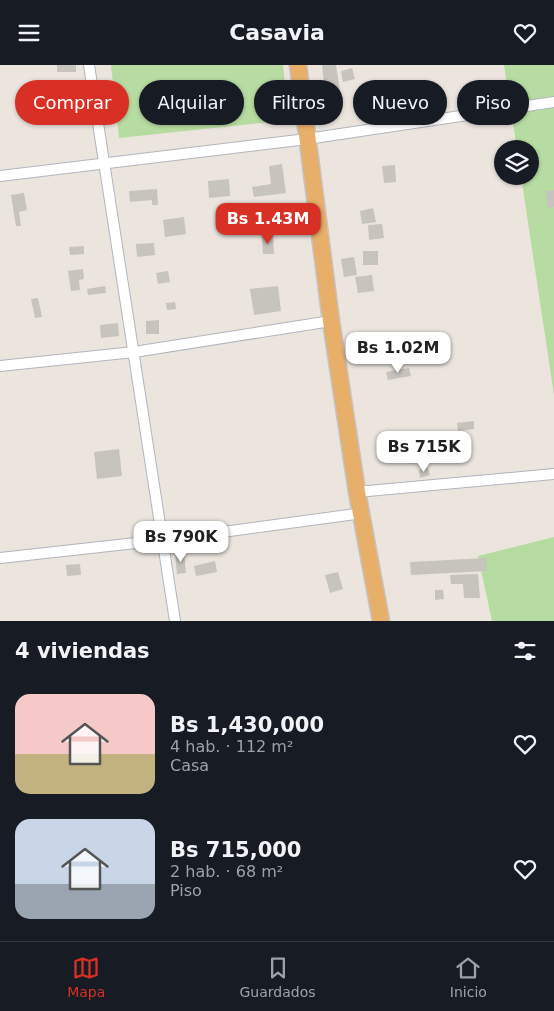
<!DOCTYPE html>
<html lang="es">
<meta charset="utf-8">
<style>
body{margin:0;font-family:"DejaVu Sans",sans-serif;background:#20242c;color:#f1f3f6;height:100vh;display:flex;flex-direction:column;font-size:19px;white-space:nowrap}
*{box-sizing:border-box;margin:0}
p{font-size:16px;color:#9ea1a6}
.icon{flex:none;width:28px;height:28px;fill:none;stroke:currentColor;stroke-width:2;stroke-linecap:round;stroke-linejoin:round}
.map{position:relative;height:556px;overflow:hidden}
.details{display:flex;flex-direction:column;background:#171b24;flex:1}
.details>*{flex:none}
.hud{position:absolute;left:15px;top:15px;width:525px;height:45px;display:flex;gap:10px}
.buttons{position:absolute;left:494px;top:75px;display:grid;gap:10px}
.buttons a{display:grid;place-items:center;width:45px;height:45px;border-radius:50%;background:#171b24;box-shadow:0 1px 4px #0004;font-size:25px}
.price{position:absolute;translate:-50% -42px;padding:0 11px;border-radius:10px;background:#fff;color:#222;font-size:16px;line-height:32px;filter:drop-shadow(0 1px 2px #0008)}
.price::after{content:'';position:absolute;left:50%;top:30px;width:15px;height:11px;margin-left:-8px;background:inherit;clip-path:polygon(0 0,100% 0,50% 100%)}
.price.active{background:#d93025;color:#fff}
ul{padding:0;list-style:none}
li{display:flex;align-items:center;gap:15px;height:125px;padding:0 15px}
li span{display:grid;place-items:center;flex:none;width:140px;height:100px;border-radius:15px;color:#555}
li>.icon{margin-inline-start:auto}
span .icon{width:60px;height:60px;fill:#fffc;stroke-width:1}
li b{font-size:21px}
h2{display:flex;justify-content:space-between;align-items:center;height:60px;padding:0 15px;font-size:21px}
.chip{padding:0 18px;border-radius:22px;background:#171b24;box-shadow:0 1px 4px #0004;font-size:18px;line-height:45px}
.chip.active{background:#d93025;color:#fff}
header{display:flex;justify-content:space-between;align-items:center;height:65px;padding:0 15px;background:#171b24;font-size:22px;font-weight:600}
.dock{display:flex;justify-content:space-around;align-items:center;height:70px;border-top:1px solid #363941;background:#171b24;font-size:14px;color:#9ea1a6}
.dock a{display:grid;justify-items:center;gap:2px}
.dock .active{color:#d93025}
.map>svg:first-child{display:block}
.green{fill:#b7dca1}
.building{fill:#c7c3bd}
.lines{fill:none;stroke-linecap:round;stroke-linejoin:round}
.minor-casing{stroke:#b2b5bd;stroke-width:12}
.trunk-casing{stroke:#c4c4c4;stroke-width:19}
.minor{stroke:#fff;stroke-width:10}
.trunk{stroke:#e8af6a;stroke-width:16}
</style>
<header><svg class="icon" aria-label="menu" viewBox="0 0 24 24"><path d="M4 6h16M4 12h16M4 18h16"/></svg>Casavia<svg class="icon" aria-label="heart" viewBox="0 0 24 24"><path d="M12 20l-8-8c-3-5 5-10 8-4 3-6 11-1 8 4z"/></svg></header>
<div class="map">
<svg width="554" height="556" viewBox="0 0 554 556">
<rect width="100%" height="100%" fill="#ebe5de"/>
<g class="green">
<polygon points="111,0 283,0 289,55 119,73"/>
<polygon points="504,0 554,0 554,330 521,111 530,111 530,84 517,84"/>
<polygon points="554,472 554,556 492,556 478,491"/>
</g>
<g class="building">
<rect x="57" y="0" width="19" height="7"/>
<polygon points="322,0 336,0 340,26 325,28"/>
<polygon points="352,3 355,14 343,17 341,6"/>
<rect x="321" y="49" width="9" height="9"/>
<polygon points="282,99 286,128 254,132 252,122 271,119 269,101"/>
<polygon points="395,100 396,117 384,118 382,101"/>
<polygon points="229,114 230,131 209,133 208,116"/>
<polygon points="157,124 158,140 152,140 152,135 130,137 129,126"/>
<polygon points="554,125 554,142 548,143 545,126"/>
<polygon points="24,128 27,145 19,147 21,161 16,161 11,130"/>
<polygon points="373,143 376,157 362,159 360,146"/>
<polygon points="260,147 261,157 249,158 248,149"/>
<polygon points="184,152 186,169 165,172 163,155"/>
<polygon points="382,159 384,173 369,175 368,160"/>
<polygon points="273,170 274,189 263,189 262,171"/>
<polygon points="154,178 155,190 137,192 136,179"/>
<polygon points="84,181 84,189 70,190 69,182"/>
<rect x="363" y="186" width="15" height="14"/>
<polygon points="354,192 357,210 344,212 341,194"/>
<polygon points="83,204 84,214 79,215 80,225 71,226 68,206"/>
<polygon points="168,206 170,217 158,219 156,208"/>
<polygon points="372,210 374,226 358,228 355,212"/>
<polygon points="105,221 106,228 88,230 87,224"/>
<polygon points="278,221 281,246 254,250 250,224"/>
<polygon points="38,233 42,252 35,253 31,234"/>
<polygon points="175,237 176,244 167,245 166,238"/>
<polygon points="159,255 159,269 146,269 146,256"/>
<polygon points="118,258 119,271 101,273 100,260"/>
<polygon points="409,303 411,311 388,315 386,307"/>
<polygon points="474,356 474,364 458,366 457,358"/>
<polygon points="119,384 122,411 97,414 94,387"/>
<polygon points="428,403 430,410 420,413 419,405"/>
<polygon points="184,487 186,508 177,509 175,488"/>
<polygon points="486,493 487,506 411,510 410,497"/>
<polygon points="215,496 217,507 196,511 194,501"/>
<polygon points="80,499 81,510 67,511 66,500"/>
<polygon points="338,507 343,524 330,528 325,510"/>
<polygon points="478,509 480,533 464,533 463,519 451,519 450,510"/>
<polygon points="435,525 443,525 444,534 435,535"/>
</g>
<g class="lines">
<defs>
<g id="minor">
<polyline points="89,0 175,556"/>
<polyline points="0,111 307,74 554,37"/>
<polyline points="0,301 134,287 331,256"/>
<polyline points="357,427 554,409"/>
<polyline points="0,493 163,475 363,448"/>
</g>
<polyline id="trunk" points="298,0 331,256 357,427 381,556"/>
</defs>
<use href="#minor" class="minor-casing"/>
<use href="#trunk" class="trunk-casing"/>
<use href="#minor" class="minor"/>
<use href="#trunk" class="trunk"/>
</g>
</svg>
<div class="buttons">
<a><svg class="icon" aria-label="layers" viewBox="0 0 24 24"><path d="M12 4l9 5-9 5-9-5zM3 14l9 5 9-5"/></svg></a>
</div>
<b class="price active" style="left:268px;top:180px">Bs 1.43M</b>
<b class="price" style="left:398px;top:309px">Bs 1.02M</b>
<b class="price" style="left:424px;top:408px">Bs 715K</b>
<b class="price" style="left:181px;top:498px">Bs 790K</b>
<div class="hud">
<a class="chip active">Comprar</a>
<a class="chip">Alquilar</a>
<a class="chip">Filtros</a>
<a class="chip">Nuevo</a>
<a class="chip">Piso</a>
</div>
</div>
<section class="details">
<h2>4 viviendas<svg class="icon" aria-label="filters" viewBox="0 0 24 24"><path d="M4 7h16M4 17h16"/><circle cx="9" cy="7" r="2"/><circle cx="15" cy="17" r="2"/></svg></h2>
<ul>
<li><span style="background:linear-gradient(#f6c9c9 60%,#c2b280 0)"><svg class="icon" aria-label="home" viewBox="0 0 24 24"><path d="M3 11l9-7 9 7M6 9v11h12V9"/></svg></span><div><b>Bs 1,430,000</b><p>4 hab. · 112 m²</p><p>Casa</p></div><svg class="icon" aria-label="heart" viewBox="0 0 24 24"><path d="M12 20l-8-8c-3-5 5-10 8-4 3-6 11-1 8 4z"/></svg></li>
<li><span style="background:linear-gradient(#c9d6e8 65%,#9aa5b1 0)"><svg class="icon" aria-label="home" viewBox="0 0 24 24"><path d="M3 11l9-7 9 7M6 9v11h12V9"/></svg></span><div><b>Bs 715,000</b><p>2 hab. · 68 m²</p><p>Piso</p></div><svg class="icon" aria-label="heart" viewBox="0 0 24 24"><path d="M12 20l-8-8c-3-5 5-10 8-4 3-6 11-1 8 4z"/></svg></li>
</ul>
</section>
<nav class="dock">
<a class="active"><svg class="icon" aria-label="map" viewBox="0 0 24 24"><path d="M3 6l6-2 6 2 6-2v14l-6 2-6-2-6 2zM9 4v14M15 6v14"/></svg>Mapa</a>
<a><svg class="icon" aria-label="saved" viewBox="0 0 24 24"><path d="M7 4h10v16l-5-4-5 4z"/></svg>Guardados</a>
<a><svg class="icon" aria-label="home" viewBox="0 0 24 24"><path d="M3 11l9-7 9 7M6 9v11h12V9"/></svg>Inicio</a>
</nav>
